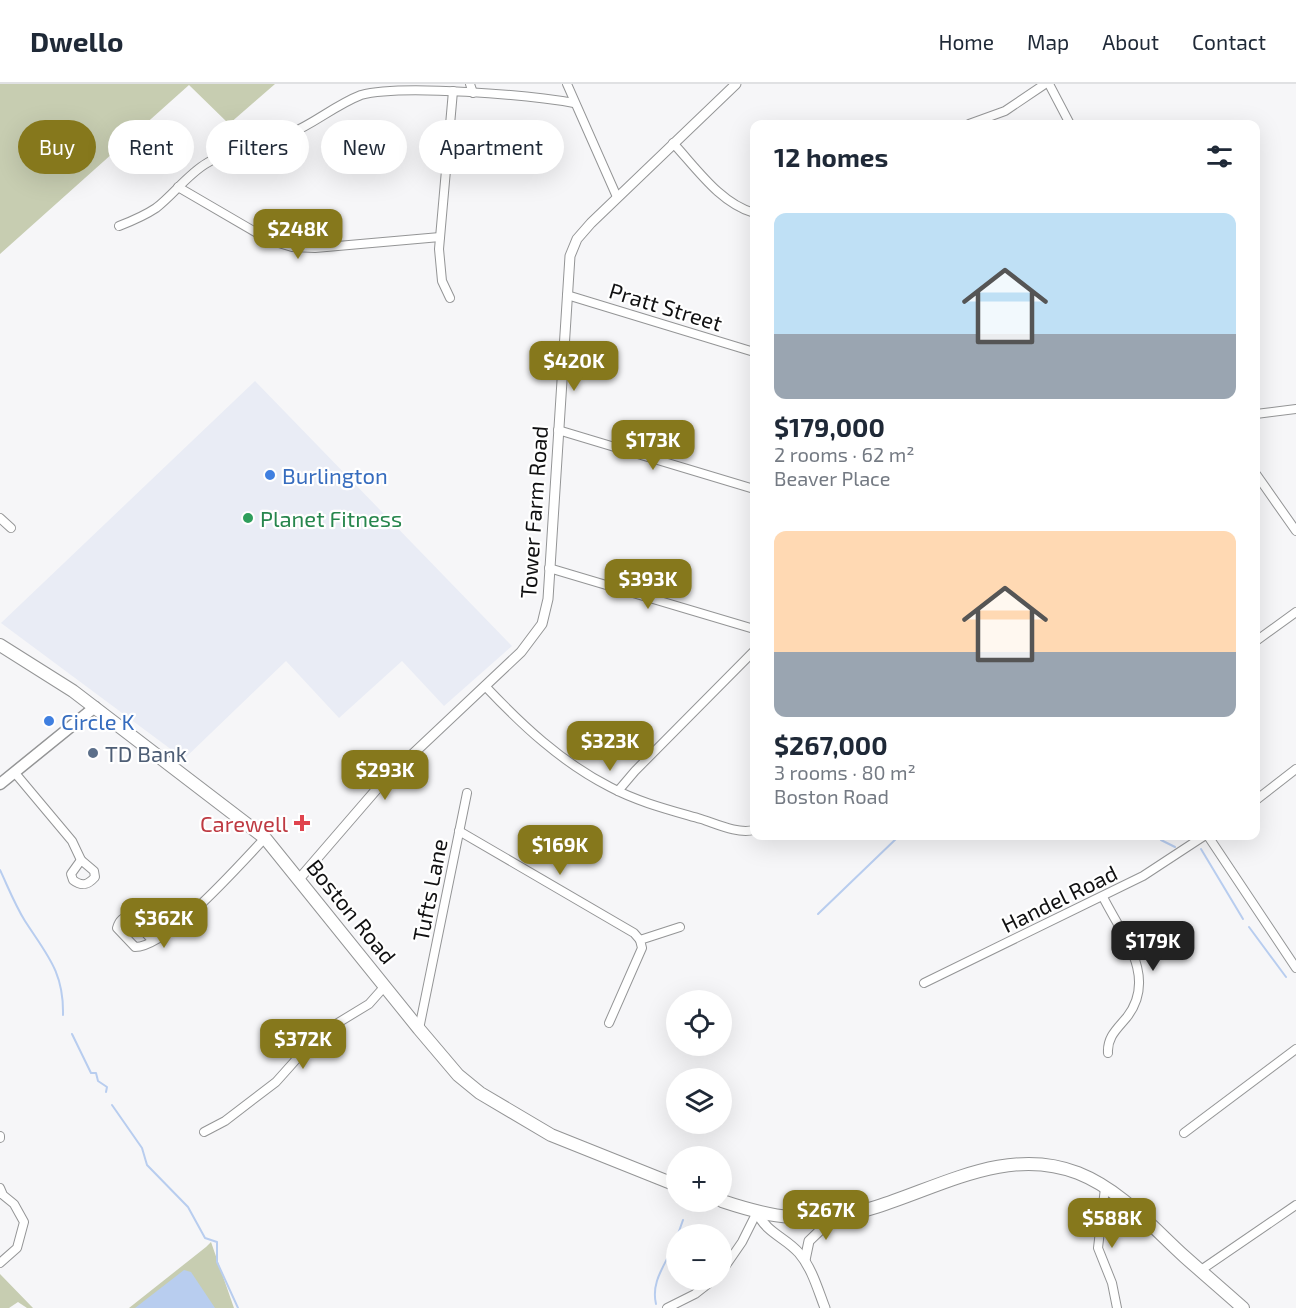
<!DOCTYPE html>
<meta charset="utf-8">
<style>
body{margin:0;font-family:"Exo 2",sans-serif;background:#f2f2f3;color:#1f2937;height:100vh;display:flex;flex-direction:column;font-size:22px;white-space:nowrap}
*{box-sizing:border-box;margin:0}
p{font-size:20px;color:#747a83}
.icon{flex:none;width:33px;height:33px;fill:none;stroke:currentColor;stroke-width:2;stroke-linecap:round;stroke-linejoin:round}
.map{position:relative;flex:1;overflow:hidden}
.side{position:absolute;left:750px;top:36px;width:510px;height:720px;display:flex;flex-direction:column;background:#fff;border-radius:12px;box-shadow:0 6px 24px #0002}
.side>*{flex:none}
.banner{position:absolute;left:18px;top:36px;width:570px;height:54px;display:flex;gap:12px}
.controls{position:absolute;left:666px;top:906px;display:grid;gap:12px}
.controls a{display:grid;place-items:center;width:66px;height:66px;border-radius:50%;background:#fff;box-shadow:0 6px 24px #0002;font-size:30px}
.price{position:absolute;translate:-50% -51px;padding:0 14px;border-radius:12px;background:#86781c;color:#fff;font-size:20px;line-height:39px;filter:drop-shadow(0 2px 3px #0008)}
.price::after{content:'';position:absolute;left:50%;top:36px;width:18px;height:14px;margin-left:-9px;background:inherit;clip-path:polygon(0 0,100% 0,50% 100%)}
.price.current{background:#222;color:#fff}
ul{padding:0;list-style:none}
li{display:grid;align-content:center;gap:12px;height:318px;padding:0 24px}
li span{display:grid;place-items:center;height:186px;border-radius:12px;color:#555}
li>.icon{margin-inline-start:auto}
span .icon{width:108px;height:108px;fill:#fffc;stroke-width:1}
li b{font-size:26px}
h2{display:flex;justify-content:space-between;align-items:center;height:72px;padding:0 24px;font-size:26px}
.pill{padding:0 21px;border-radius:27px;background:#fff;box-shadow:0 6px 24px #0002;font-size:21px;line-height:54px}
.pill.current{background:#86781c;color:#fff}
header{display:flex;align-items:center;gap:36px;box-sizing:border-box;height:84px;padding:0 30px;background:#fff;border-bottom:2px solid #e0e1e3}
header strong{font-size:28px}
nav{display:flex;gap:33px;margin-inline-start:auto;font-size:21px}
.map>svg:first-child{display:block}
.built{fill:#e9ecf5}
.green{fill:#c7cdb1}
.water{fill:#b8cdef}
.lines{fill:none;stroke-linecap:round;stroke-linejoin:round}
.stream{stroke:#b8cdef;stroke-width:2}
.minor-casing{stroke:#949596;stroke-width:10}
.tertiary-casing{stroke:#949596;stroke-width:11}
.secondary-casing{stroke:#949596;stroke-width:13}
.primary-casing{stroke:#949596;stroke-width:14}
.minor{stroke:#fff;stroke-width:8}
.tertiary{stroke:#fff;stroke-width:9}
.secondary{stroke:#fff;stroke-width:10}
.primary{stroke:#fff;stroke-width:12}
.shop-dot{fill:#3f7fe0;stroke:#fff;stroke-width:2}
.leisure-dot{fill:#2e9e5b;stroke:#fff;stroke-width:2}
.service-dot{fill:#5c6f8a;stroke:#fff;stroke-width:2}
.health-dot{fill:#e0444e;stroke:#fff;stroke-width:2}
.labels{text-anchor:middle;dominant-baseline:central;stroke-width:4.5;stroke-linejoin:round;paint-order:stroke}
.street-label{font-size:22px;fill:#101011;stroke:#fff}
.shop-label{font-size:22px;fill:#366cbe;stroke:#fff;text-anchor:start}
.leisure-label{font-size:22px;fill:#27864d;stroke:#fff;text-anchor:start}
.service-label{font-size:22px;fill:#4e5e75;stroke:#fff;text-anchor:start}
.health-label{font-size:22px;fill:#be3a42;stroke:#fff;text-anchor:end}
</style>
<header>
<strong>Dwello</strong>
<nav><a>Home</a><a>Map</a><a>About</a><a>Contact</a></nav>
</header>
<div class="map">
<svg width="1296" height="1224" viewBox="0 0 1296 1224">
<rect width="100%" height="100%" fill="#f6f6f8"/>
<polygon class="built" points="255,297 512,562 444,622 402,577 339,634 286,577 184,675 1,539"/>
<g class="green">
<polygon points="0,0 275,0 229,40 189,1 0,170"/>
<polygon points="211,1158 234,1224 129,1224 206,1163"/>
<polygon points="0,1190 33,1224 27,1224 18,1218 9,1224 0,1224"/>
</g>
<polygon class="water" points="184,1186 191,1188 215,1224 135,1224"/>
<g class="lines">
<g class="stream">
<polyline points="1018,752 1021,752"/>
<polyline points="1159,752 1161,756 1175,763"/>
<polyline points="1201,765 1243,835"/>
<path d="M0,786C8,803 15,821 25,837C47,871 64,888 63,931"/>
<polyline points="818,830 899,752"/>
<polyline points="1249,843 1286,893"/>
<polyline points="72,950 91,989 96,989 98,997 107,1003 106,1008"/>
<polyline points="112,1021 142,1064 147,1081 188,1123 205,1154 217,1158 217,1178 238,1224"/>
<polyline points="678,1150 683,1136"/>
<path d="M656,1220C650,1195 669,1177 676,1155"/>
</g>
<defs>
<g id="minor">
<polyline points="470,0 473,9"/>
<polyline points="567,0 617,113"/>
<polyline points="1049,0 1070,40"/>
<polyline points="969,40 1005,27 1045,0"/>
<path d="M673,59C697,85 720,119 754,129"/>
<polyline points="178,103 269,156 292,163 315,164 440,153"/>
<path d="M119,142C132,137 144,132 156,124C174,110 188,90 207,79C233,63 261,60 289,50C314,40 335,21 361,11C401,0 530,11 574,19"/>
<polyline points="567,211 754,268"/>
<polyline points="450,214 442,197 439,165 453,7"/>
<polyline points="1256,330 1296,325"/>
<polyline points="558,346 754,405"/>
<polyline points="1256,390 1296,447"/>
<polyline points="0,434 11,444"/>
<polyline points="549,484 754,545"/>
<polyline points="1256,557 1296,528"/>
<path d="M485,602C522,641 561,678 610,703C638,718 670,726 701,735C717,740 737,750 754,746"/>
<polyline points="15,689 72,757 81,776"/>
<polyline points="618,707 635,687 754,567"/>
<polyline points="1256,716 1296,685"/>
<polyline points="459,747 634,849 640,856"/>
<polyline points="1208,752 1296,884"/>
<path d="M81,776L94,787L95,793C88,801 82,803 73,796L71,790Z"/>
<path d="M1103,813C1122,851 1158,893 1127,933C1117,945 1107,953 1108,969"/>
<path d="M153,857L130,832C122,833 119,837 117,844L135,863C168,863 241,779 265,754"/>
<polyline points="924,899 1143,792 1204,752"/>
<polyline points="609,939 642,864 640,856 680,843"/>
<polyline points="419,945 467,709"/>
<polyline points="204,1048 225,1037 276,998 318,951 369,920 385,902"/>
<polyline points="1184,1049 1296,965"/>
<polyline points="0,1052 0,1054"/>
<polyline points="0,1104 3,1111 14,1120 24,1138 17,1164 0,1179"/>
<polyline points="1105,1104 1098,1164 1112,1199 1117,1224"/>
<polyline points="1201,1186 1296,1121"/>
<polyline points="722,1187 742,1158 757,1128"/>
<polyline points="667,1224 695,1210 713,1196"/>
</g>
<g id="tertiary">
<polyline points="300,794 382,699 521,568 542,540 548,515 570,172 577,155 591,139 736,0"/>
<path d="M757,1128C766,1149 785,1153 799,1169C812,1184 818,1206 825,1224"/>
<polyline points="805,1176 809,1157 834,1133"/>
</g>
<polyline id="secondary" points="0,700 95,623"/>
<g id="primary">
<polyline points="0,561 73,607 265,754 419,945 458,991 480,1009 551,1051 676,1101"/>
<path d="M722,1117C758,1129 794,1138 833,1133C915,1122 994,1056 1078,1089C1121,1106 1152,1143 1185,1173C1204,1190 1224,1207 1243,1224"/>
</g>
</defs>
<use href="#minor" class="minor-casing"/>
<use href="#tertiary" class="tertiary-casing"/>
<use href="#secondary" class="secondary-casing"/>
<use href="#primary" class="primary-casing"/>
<use href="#minor" class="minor"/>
<use href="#tertiary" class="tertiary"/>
<use href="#secondary" class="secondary"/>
<use href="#primary" class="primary"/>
</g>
<g class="shop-dot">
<circle cx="270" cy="391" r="6"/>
<circle cx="49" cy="637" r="6"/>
</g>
<circle class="leisure-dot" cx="248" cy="434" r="6"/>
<circle class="service-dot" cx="93" cy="669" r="6"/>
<path class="health-dot" d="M299 730h6v6h6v6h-6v6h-6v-6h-6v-6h6z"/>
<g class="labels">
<g class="street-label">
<text transform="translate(666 222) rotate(17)">Pratt Street</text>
<text transform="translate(533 428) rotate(-86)">Tower Farm Road</text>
<text transform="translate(429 806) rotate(-79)">Tufts Lane</text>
<text transform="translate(1059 814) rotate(-26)">Handel Road</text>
<text transform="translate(352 827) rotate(51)">Boston Road</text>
</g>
<g class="shop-label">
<text x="282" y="391">Burlington</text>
<text x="61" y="637">Circle K</text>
</g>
<g class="leisure-label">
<text x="260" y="434">Planet Fitness</text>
</g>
<g class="service-label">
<text x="105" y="669">TD Bank</text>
</g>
<g class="health-label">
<text x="288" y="739">Carewell</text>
</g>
</g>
</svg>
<div class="controls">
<a><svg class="icon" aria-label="locate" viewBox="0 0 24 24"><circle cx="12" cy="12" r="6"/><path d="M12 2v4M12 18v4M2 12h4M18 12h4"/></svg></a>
<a><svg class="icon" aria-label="layers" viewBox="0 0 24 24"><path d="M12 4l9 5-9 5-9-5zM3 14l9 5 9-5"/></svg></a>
<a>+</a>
<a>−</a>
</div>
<b class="price" style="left:298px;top:176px">$248K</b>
<b class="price" style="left:574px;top:308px">$420K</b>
<b class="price" style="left:653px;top:387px">$173K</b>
<b class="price" style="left:648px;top:526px">$393K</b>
<b class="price" style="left:610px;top:688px">$323K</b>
<b class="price" style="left:385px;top:717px">$293K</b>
<b class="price" style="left:560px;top:792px">$169K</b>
<b class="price" style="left:164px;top:865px">$362K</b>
<b class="price current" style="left:1153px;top:888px">$179K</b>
<b class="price" style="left:303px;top:986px">$372K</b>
<b class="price" style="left:826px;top:1157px">$267K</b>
<b class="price" style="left:1112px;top:1165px">$588K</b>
<div class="banner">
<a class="pill current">Buy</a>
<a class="pill">Rent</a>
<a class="pill">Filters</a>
<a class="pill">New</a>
<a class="pill">Apartment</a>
</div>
<section class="side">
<h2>12 homes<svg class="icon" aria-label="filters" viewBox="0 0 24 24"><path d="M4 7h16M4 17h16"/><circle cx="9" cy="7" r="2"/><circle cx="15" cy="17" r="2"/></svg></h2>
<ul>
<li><span style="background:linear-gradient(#bfe0f5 65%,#9aa5b1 0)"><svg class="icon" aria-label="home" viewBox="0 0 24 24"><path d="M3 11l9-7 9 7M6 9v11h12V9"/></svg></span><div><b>$179,000</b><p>2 rooms · 62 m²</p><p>Beaver Place</p></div></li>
<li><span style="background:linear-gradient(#ffd9b3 65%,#9aa5b1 0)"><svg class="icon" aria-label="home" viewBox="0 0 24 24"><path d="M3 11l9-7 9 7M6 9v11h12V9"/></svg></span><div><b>$267,000</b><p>3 rooms · 80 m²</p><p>Boston Road</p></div></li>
</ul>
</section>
</div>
